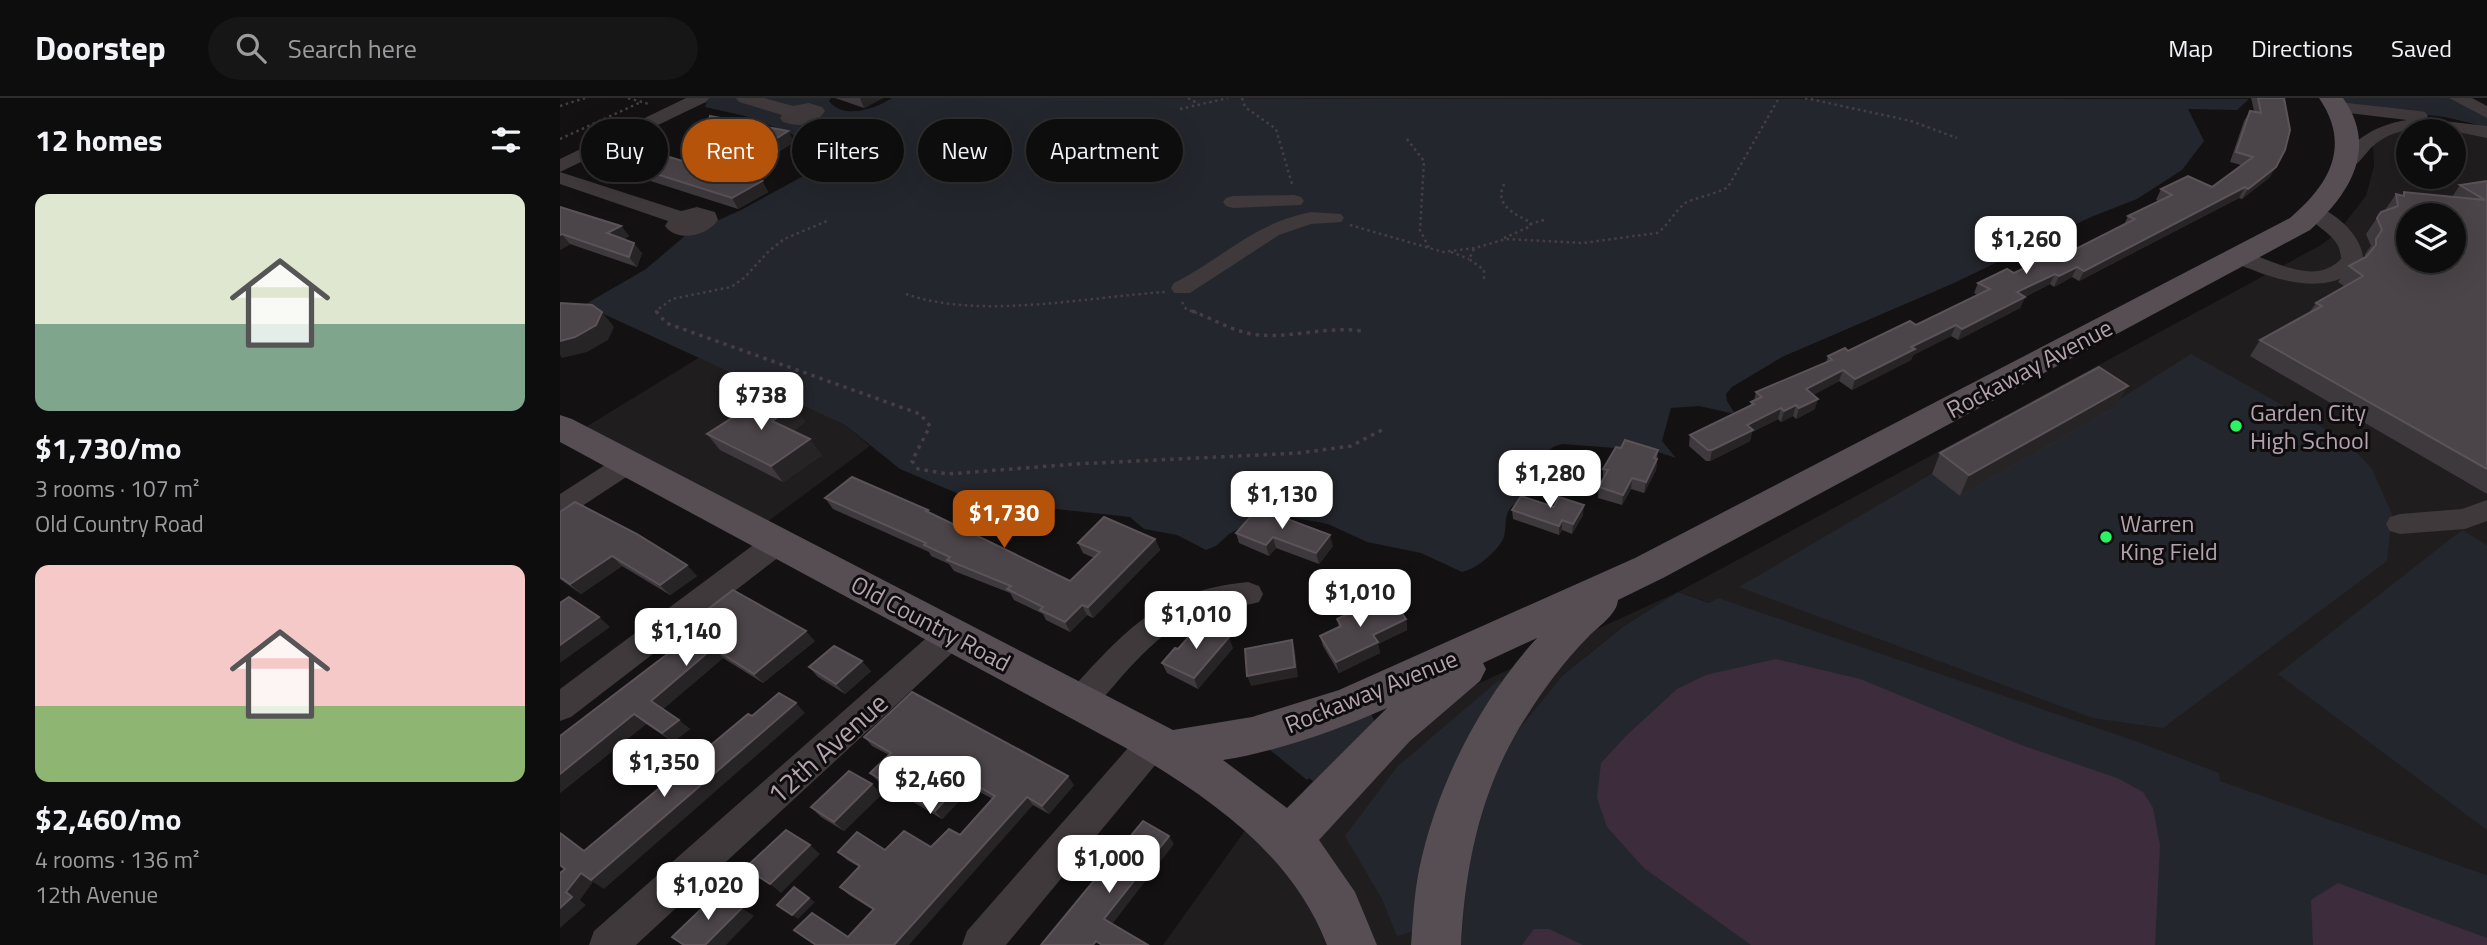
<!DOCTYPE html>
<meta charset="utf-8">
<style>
body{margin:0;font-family:"Titillium Web",sans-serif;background:#171617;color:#f1f3f6;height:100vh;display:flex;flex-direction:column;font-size:26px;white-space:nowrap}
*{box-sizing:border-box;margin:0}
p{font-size:23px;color:#9b9c9e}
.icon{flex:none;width:38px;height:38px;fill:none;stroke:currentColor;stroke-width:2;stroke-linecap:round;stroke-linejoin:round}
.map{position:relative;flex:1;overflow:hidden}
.sheet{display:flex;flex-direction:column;background:#0e0d0e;width:560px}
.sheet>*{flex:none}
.guide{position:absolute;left:21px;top:21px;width:665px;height:63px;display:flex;gap:14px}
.controls{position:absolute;left:1836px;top:21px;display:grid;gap:14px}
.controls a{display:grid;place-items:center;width:70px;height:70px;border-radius:50%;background:#0e0d0e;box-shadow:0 7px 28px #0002,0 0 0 2px #2e2d2e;font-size:35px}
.price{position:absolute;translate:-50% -60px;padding:0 16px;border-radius:14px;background:#fff;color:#222;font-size:23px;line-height:46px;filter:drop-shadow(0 2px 4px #0008)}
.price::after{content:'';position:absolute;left:50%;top:42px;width:21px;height:16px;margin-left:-10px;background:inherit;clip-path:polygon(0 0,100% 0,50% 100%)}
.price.on{background:#b45309;color:#fff}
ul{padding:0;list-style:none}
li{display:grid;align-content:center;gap:14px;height:371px;padding:0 35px}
li span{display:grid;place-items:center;height:217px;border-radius:14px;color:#555}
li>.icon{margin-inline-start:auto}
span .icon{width:126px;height:126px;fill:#fffc;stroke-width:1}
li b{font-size:30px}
h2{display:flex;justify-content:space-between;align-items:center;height:84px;padding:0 35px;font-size:30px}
.chip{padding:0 24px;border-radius:32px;background:#0e0d0e;box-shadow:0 7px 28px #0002,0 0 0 2px #2e2d2e;font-size:24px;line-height:63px}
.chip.on{background:#b45309;color:#fff}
header{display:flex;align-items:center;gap:42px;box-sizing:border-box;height:98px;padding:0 35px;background:#0e0d0e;border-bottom:2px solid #2e2d2e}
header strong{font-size:33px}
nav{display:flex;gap:38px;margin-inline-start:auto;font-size:24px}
.search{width:490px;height:63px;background:#171617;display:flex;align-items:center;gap:18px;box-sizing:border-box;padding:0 24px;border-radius:38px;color:#9b9c9e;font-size:26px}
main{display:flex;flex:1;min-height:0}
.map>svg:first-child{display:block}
.built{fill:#201d1e;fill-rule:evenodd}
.green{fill:#24262d}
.water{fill:#3d2d3c}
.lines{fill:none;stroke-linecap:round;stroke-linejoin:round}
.path-far1{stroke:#463e44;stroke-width:2.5;stroke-dasharray:2.5 3.5;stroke-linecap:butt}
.path{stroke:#463e44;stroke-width:3.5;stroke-dasharray:3.5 5;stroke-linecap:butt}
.minor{fill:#3f393c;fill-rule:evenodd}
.major{fill:#574e53;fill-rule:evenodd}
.wall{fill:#3e393c}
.shaded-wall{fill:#272426}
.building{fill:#4b4448;stroke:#5b5358;stroke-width:2;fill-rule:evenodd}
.poi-dot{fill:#2af262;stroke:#0e0c0d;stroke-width:2.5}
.labels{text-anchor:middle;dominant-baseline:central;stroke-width:6;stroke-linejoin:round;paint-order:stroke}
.street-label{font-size:24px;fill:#b4a2ae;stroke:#0e0c0d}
.poi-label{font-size:24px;fill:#b4a2ae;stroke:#0e0c0d;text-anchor:start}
.near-street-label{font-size:28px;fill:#b4a2ae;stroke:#0e0c0d}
</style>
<header>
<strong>Doorstep</strong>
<div class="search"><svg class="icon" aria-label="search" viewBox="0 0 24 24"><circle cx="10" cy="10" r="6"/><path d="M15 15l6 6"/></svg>Search here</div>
<nav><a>Map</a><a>Directions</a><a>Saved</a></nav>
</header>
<main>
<section class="sheet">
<h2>12 homes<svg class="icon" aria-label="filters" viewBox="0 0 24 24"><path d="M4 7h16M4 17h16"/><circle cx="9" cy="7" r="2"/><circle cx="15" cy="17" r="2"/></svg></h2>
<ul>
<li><span style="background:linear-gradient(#dfe7d0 60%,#7fa58c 0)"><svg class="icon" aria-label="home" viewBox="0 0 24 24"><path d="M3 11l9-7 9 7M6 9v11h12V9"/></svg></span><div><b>$1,730/mo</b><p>3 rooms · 107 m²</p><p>Old Country Road</p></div></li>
<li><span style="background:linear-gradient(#f6c9c9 65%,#8fb573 0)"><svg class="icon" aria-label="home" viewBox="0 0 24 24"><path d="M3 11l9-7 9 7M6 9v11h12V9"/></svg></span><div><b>$2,460/mo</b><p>4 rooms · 136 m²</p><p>12th Avenue</p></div></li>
</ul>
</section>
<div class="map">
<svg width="1927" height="847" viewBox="0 0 1927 847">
<rect width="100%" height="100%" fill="#131112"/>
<g class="built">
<path d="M1860,29L1927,35V777L1118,494L1064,528L1003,577L901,839V847H603L699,713L731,743L839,622L1118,494L1761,147L1777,135L1806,98L1814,68L1813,47L1828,36ZM1848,33H1894V79H1848ZM1848,117H1894V163H1848Z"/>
<polygon points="140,259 285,327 310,348 199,430 16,335"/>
</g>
<g class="green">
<path d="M148,0H271L269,3C283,22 315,11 332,0L1689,1L1677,12L1628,11L1644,43L1622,72L1577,101L1531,119L1394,185L1222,259L1172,289L1166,296L1167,303L1175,316L1139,308L1111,310L1102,343L1116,360L1095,353L1003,346C976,350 976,380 962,398C958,404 951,407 948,414C944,423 947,432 943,441C937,454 916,471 902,474L861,455L807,444L768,426L708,415L669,436L656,448L646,452L617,437L584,431L570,419L413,402L340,371L285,327L24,207L86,171L126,137L183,111L247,76V72L233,57L261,52L269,54L284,43L268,47L248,46L228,34L185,18L145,9Z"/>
<polygon points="1776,0 1890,0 1927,18 1927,29 1885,19 1781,7"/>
<polygon points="1631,256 1785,342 1812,371 1832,416 1827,463 1603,630 1533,620 1179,489 1530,283 1560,301"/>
<polygon points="1902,432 1927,447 1927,732 1718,576"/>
<polygon points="1118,494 1149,505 1158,500 1575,643 1659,675 1660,683 1927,777 1927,847 901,847 911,731 951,641 1003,577 1064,528"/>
<polygon points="939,582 949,590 854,833 837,838 822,801 785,738 837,669"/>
<polygon points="810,614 816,626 748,696 744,693 753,683 749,680 747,682 705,648"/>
</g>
<g class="water">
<polygon points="1216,561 1300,581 1461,647 1557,680 1583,694 1593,710 1600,747 1595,847 1191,847 1084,770 1047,729 1037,700 1041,665 1067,637 1117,591 1146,577"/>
<polygon points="1778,785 1927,840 1927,847 1753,847 1751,802"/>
<polygon points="974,831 989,831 1023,847 962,847"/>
</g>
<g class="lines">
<g class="path-far1">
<polyline points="68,0 89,6"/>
<polyline points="628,0 637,5"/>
<polyline points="682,0 685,9 716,31 732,86"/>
<polyline points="1245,0 1351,23 1397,40"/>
<polyline points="0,8 25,0"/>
<polyline points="620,11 668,0"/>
<polyline points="0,41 81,4"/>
<polyline points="847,41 864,63 860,132 869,150"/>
<polyline points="970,126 984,122"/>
<path d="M790,127L883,154L915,150L946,141L1023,145L1097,135C1109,127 1114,114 1125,105C1131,101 1157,96 1168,89L1219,0"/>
<path d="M944,140L971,128L970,124C952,115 932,105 946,83"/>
<polyline points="914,151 909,161 924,172 924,184"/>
<polyline points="891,154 909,161"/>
<path d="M346,196C419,222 527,199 605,194"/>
<polyline points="622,204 626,211 637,215"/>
<polyline points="97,215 96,213 112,201 171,189 184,180 209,153 224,141 267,123"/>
</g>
<g class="path">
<polyline points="96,213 106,225 360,316 370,328 352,363 358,371 388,376 516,366 739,355 791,348 822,332"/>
<path d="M632,213C654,221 675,235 699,237C733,240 767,228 802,233"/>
</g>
<g class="minor">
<polygon points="126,0 149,0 146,4 0,74 0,61"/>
<path d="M176,0H204L233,8L249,5L262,9L265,13C255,29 239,29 223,24L220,20L222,17L179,4Z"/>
<polygon points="1889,0 1912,0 1927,8 1927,20"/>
<path d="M1778,4L1859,13L1865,14L1868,18L1866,21L1927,28V40C1894,33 1848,22 1818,44C1806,52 1799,69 1785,73L1775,67C1794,41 1815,27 1847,22L1772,13L1769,9L1772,5Z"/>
<path d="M0,74L121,113L137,109L155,114L158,122C147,138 118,145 105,128L108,123L0,86Z"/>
<polygon points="734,97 741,99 744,103 741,107 673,110 666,108 663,104 666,100 673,98"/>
<path d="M1754,108C1775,113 1803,139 1803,161C1781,198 1727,186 1693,172C1685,169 1675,166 1670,159L1673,154L1681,153C1711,160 1753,190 1781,161C1781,137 1756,131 1744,114L1747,110Z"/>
<path d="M751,114L781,116L784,120L781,124L751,126L719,137L630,195H614L611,190L614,185C665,159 692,126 751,114Z"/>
<polygon points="68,356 77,358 81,365 77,372 10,416 0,419 0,396 59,358"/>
<polygon points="1927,402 1927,423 1905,431 1840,436 1830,433 1826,426 1830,419 1840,416 1902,411"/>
<polygon points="218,433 228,436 232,444 228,452 11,619 0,623 0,591 208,436"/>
<path d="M688,484L699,488L703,496L699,504C681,510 662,507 645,514C597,531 564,577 531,614L520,618L509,614L504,604L509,594C567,531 598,493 688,484Z"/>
<polygon points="392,523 403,527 407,536 403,545 76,847 29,847 34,833 381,527"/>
<polygon points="594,629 606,634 611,644 606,654 446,847 402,847 407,833 582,634"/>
</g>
<path class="major" d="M1759,0H1783C1819,51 1789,96 1750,132L1103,480L1058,502C1057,516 1039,528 1029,538C1001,566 978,599 958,632C919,699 905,770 901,847H851C853,822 854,797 859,772C876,689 920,602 977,540L923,565L926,571L920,583L850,643L759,742L795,794L817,847H767C731,754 648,699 566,650L0,344V317L12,321L613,632L692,619L779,592L1075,460L1730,120C1769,87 1792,48 1759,0ZM827,610L727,710L663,662C718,653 776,633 827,610Z"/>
</g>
<g class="wall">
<polygon points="275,0 323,0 304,10"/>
<polygon points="1691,0 1724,0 1710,79 1682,101 1679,100 1519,183 1512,179 1494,189 1490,186 1465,199 1460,210 1398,242 1391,238 1353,257 1351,262 1292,292 1279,283 1253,297 1255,311 1236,321 1233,318 1221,324 1218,321 1192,334 1190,343 1150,363 1146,363 1129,348 1130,337 1191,308 1191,304 1194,303 1196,294 1266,264 1268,258 1288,253 1356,227 1418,197 1414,195 1418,185 1454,175 1514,152 1564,127 1568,118 1598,103 1596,102 1601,91 1652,89 1681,67 1670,64 1684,23 1690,13 1694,13"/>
<polygon points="147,30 228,33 234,44 212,58 173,50 169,45 153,40"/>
<polygon points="49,61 202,83 208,94 178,111 56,72"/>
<polygon points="1927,83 1927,396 1690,258 1700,242 1749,215 1756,205 1784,188 1778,184 1789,168 1805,160 1805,156 1811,148 1806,136 1821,114 1825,112 1836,96 1842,98 1844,94 1892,99 1900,87"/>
<polygon points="0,109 61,128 69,138 64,141 82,155 77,169 10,146 0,152"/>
<polygon points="234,308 245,324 233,333 262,357 223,384 160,352 147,336"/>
<polygon points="1556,309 1400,398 1372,376 1380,355"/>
<polygon points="1061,350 1098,352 1096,372 1084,395 1071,391 1062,407 1038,400 1039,389 1043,382 1043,371"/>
<polygon points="265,400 368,412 370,416 510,483 534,460 523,455 518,445 595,441 600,452 533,520 527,517 510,534 486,522 483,516 454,502 450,495 394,473 389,466 371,458 369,454 273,411"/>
<polygon points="952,412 1023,417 1012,436 1002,432 999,437 953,421"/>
<polygon points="0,414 137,478 110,497 62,468 21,496 0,481"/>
<polygon points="676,435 773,448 759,466 716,450 709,458 679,445"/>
<polygon points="825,512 846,521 847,532 818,546 820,555 779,575 763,548 760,538 779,529 777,521"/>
<polygon points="255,543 203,585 163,560 103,611 130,631 113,644 86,626 0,695 108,555 100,548"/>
<polygon points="673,550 638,591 607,575 602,565 618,551"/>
<polygon points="249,569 311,573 285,596 258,579"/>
<polygon points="304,639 514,687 489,716 473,707 288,839 313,812 289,797 280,789 299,769 287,762 278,754 371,749 400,737 433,701 412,690 382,721 319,684 310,675 329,657 312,648"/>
<polygon points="322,696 284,733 261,719 251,709"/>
</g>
<g class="shaded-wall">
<polygon points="300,0 323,0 304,10"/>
<polygon points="228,33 234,44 212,58 206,47"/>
<polygon points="1716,69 1710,79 1682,101 1688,91"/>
<polygon points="202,83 208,94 178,111 172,100"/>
<polygon points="1685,89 1679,100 1519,183 1524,173"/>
<polygon points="61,128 69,138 55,146 47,135"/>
<polygon points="2,136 10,146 0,152 0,137"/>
<polygon points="74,145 82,155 77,169 69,159"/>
<polygon points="1517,169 1512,179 1494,189 1499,178"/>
<polygon points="1495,176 1490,186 1452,205 1457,194"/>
<polygon points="1465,199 1460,210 1398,242 1402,231"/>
<polygon points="42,214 54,229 48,242 27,254 2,260 0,257 0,243"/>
<polygon points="1396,227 1391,238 1353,257 1351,262 1292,292 1295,281 1351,249"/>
<polygon points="1283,272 1279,283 1244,302 1246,291"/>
<polygon points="1568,288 1556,309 1400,398 1409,377"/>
<polygon points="1258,301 1255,311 1236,321 1239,310"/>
<polygon points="1236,307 1233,318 1221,324 1224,313"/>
<polygon points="234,308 245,324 224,339 212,323"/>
<polygon points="1221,310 1218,321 1192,334 1190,343 1150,363 1152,352 1187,327"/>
<polygon points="250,341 262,357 223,384 211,368"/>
<polygon points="1097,361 1096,372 1084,395 1086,384"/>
<polygon points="1072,380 1071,391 1062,407 1063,397"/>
<polygon points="1024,407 1023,417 1012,436 1013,426"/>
<polygon points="1002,422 1002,432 999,437 999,428"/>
<polygon points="770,437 773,448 759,466 756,455"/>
<polygon points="713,439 716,450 709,458 706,447"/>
<polygon points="595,441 600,452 533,520 528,509"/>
<polygon points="52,458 62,468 21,496 10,486"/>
<polygon points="127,467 137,478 110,497 100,487"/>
<polygon points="522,507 527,517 510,534 505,524"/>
<polygon points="39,519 50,529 0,565 0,547"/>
<polygon points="846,521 847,532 818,546 820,555 779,575 776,564 813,537"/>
<polygon points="246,533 255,543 203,585 194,576"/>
<polygon points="669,539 673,550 638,591 634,580"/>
<polygon points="732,542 735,553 738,579 691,588 687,578"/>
<polygon points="153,550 163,560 102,612 91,603"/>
<polygon points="302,563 311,573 285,596 276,586"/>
<polygon points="236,605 245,615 44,791 33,784 20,802 26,807 0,830 0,810 6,794 21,775"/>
<polygon points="74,616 86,626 0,695 0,676"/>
<polygon points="119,622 130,631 113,644 102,635"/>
<polygon points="508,678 514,687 489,716 482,708"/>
<polygon points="405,681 412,690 382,721 375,713"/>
<polygon points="312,686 322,696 284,733 274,724"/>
<polygon points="467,699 473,707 349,847 334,847"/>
<polygon points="0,735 8,740 37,762 24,753"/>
<polygon points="609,738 614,746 550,829 544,821"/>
<polygon points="250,747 260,756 221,795 210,786"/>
<polygon points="249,800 255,804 238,821 232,817"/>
<polygon points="182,810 194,818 166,847 145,847"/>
</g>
<g class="building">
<polygon points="1698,0 1724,0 1730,32 1725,52 1716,69 1688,91 1685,89 1524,173 1517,169 1499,178 1495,176 1457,194 1465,199 1402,231 1396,227 1351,249 1355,251 1295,281 1283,272 1246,291 1258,301 1239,310 1236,307 1224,313 1221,310 1187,327 1193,332 1152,352 1148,352 1130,337 1194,306 1191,304 1202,299 1196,294 1272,262 1268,258 1285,250 1288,253 1350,223 1356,227 1430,191 1418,185 1447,171 1454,175 1508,149 1514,152 1575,121 1568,118 1612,97 1601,91 1628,78 1652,89 1693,59 1676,54 1690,13 1701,15"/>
<polygon points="150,18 228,33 206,47 166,40 171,37 147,30"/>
<polygon points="76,49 146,70 151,67 202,83 172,100 49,61"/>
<path d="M1927,83V371L1700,242L1762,208L1756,205L1803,178L1789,168L1806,159L1816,147V141L1822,132L1817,120L1821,114L1838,108L1836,96L1844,98V94L1925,102L1900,87ZM1848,117H1894V163H1848Z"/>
<polygon points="0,109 61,128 47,135 74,145 69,159 2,136 0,137"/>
<polygon points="0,205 32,207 42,214 36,227 15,239 0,243"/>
<polygon points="1539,269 1568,288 1409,377 1380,355"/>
<polygon points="208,297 234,308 212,323 250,341 211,368 147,336"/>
<polygon points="1065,342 1098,352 1094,360 1097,361 1086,384 1072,380 1063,397 1039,389 1048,372 1043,371 1056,349 1061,350"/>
<polygon points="292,379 368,412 366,413 510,483 540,454 518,445 544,419 595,441 528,509 522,507 505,524 480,512 483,509 447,491 451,488 387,462 390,459 364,447 366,445 265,400"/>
<polygon points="961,398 994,409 999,399 1024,407 1013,426 1002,422 999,428 952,412"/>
<polygon points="15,404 77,436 127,467 100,487 52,458 10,486 0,479 0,414"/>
<polygon points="698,410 770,437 756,455 713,439 706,447 676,435"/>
<polygon points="173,492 246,533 194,576 153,550 91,603 119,622 102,635 74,616 0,676 0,638 110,554 100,548"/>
<polygon points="9,499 39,519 0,547 0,505"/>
<polygon points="818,502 825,512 836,507 846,521 813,537 818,544 776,564 760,538 781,528 777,521"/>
<polygon points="640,526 669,539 634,580 602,565 615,550 618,551"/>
<polygon points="732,542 735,569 687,578 685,551"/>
<polygon points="274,548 302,563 276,586 249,569"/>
<polygon points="352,594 508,678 482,708 467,699 334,847 256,847 234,832 252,815 288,839 314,811 280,789 300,768 278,754 297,734 325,752 344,733 371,749 389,731 400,737 435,698 405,681 375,713 310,675 331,655 304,639"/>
<polygon points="219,595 236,605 31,782 21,775 6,794 12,799 0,810 0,775 5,771 0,767 0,735 24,753 188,616 192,618"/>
<polygon points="289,673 312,686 274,724 251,709"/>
<polygon points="583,723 609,738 544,821 588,847 542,847 536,843 533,847 481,847"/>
<polygon points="226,732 250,747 210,786 185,770"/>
<polygon points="234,789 249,800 232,817 217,807"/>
<polygon points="159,794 182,810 145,847 124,847 112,839"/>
</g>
<g class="poi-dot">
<circle cx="1676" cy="328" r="7"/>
<circle cx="1546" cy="439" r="7"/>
</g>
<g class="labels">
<g class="street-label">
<text transform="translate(1469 270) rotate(-28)">Rockaway Avenue</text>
<text transform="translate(371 525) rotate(28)">Old Country Road</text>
<text transform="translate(811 593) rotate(-22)">Rockaway Avenue</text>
</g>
<g class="poi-label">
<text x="1690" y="314">Garden City<tspan x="1690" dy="28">High School</tspan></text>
<text x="1560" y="425">Warren<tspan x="1560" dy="28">King Field</tspan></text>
</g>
<g class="near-street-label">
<text transform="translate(267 650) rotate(-42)">12th Avenue</text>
</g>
</g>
</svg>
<div class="controls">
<a><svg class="icon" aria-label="locate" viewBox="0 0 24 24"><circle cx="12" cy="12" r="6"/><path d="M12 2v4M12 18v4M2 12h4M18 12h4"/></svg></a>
<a><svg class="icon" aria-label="layers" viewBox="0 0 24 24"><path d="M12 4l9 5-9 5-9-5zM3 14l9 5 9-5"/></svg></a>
</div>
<b class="price" style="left:1466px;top:178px">$1,260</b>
<b class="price" style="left:201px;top:334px">$738</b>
<b class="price" style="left:990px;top:412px">$1,280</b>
<b class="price" style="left:722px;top:433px">$1,130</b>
<b class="price on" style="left:444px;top:452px">$1,730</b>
<b class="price" style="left:800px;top:531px">$1,010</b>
<b class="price" style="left:636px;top:553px">$1,010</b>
<b class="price" style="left:126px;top:570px">$1,140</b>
<b class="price" style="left:104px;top:701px">$1,350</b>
<b class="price" style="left:370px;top:718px">$2,460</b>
<b class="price" style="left:549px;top:797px">$1,000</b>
<b class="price" style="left:148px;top:824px">$1,020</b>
<div class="guide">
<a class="chip">Buy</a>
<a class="chip on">Rent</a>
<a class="chip">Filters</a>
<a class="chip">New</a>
<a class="chip">Apartment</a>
</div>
</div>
</main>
